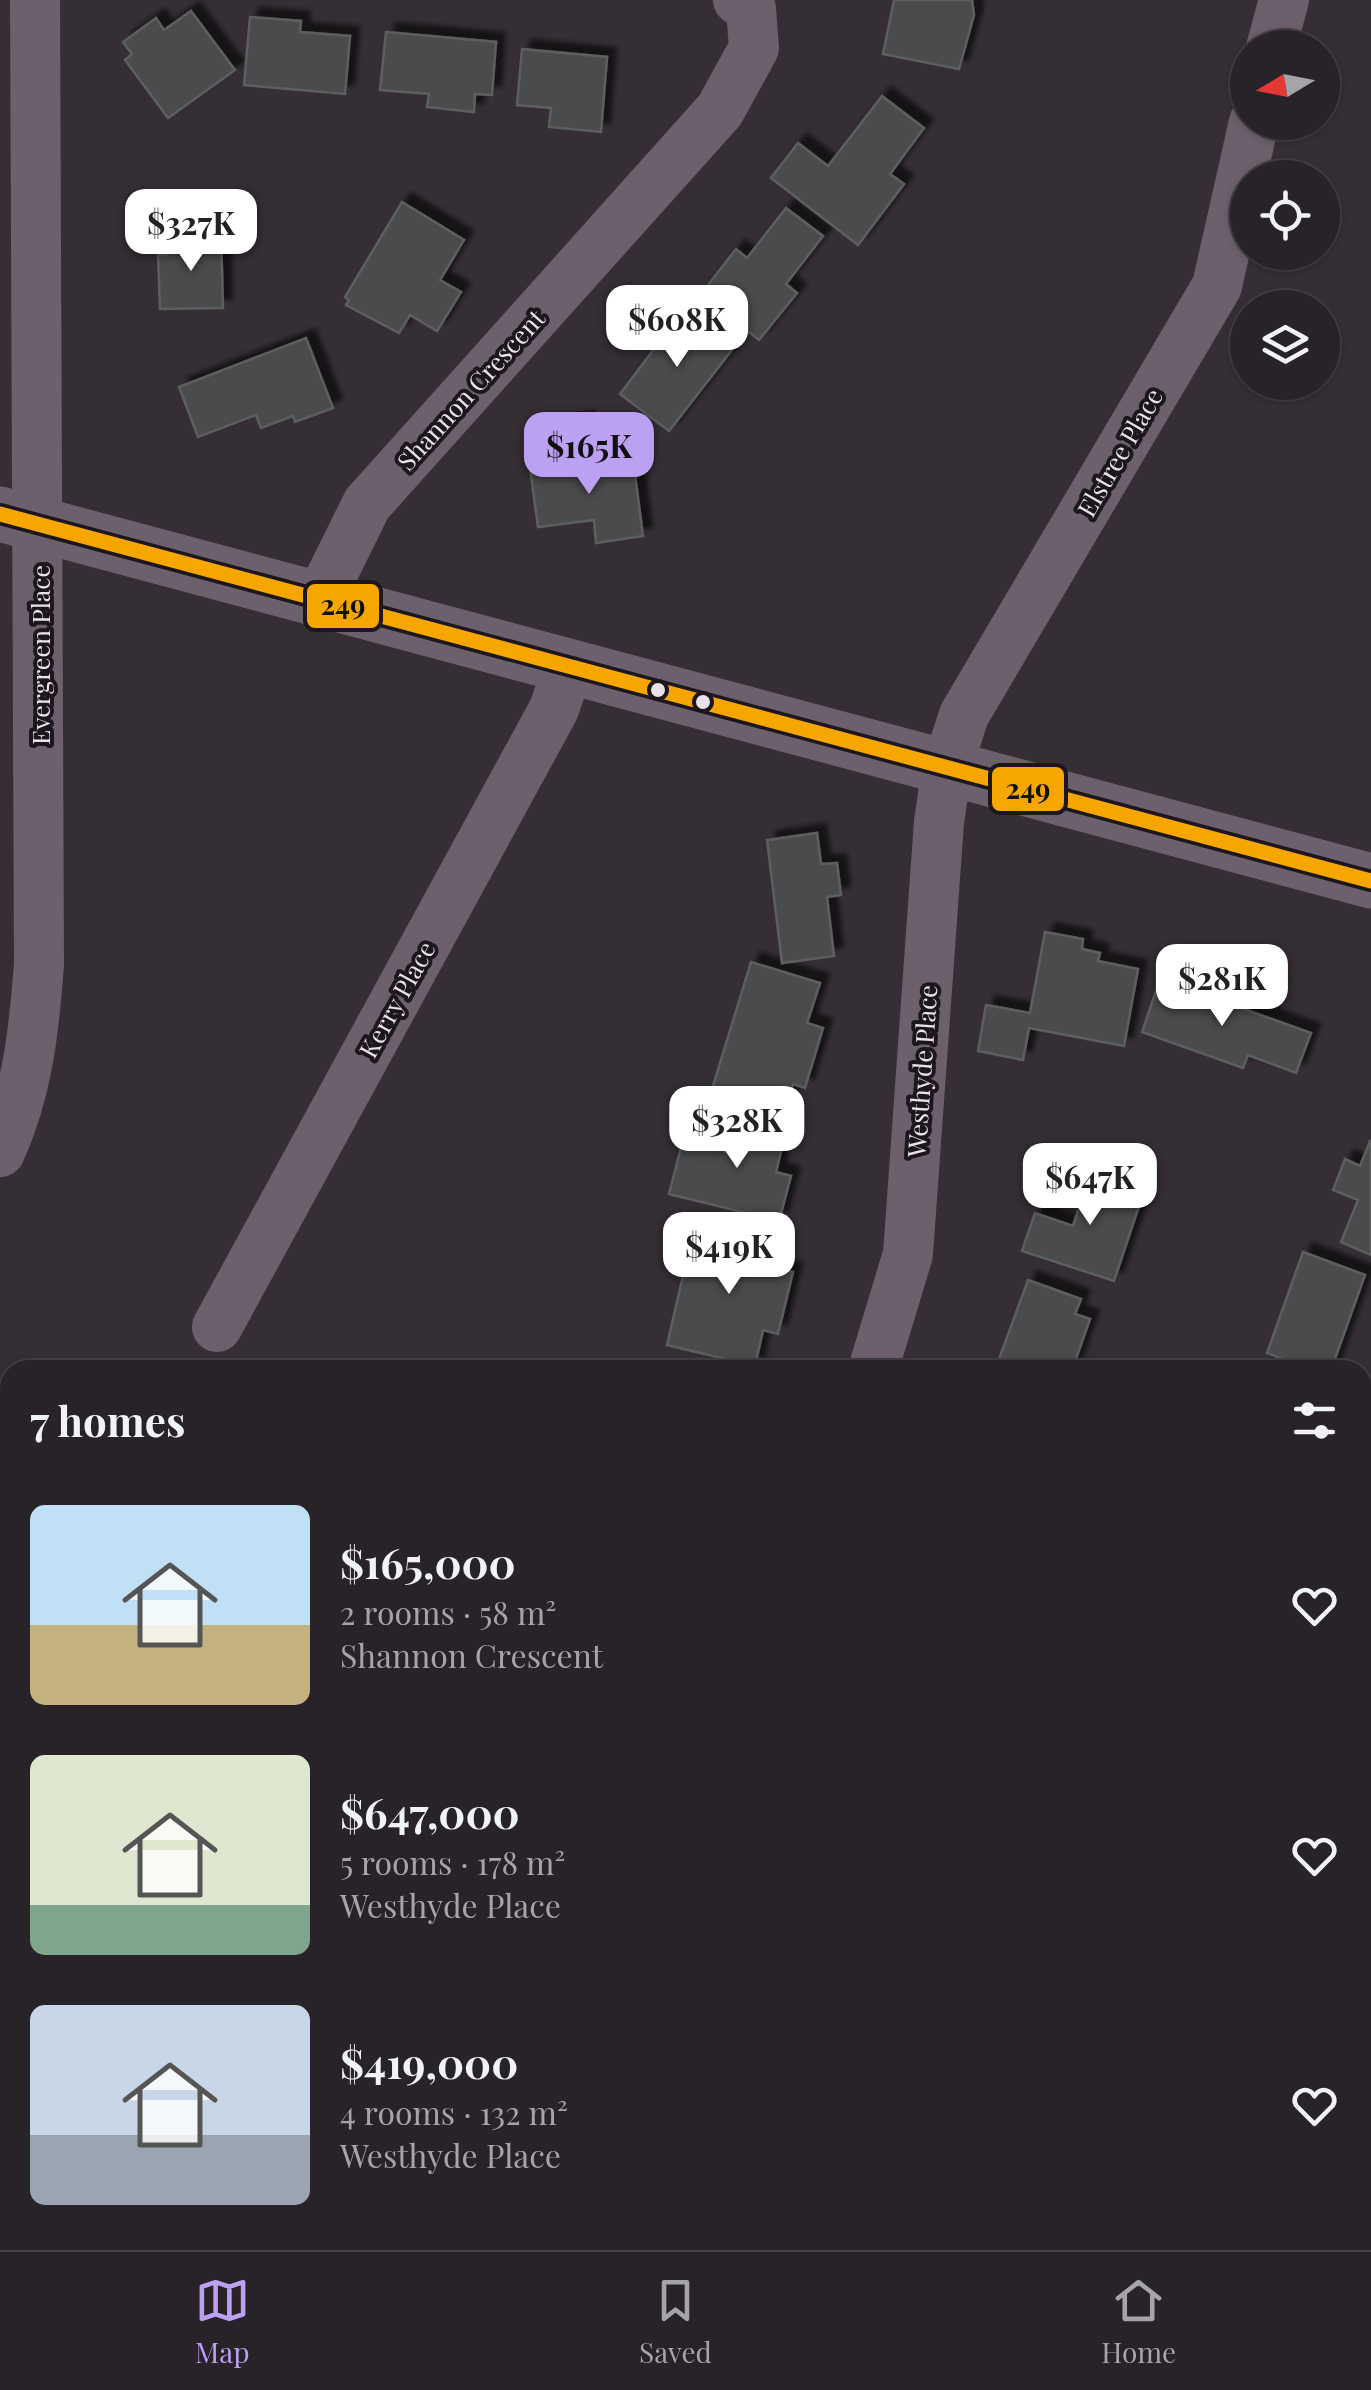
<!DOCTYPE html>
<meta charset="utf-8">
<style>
body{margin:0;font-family:"Playfair Display",serif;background:#302b30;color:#f1f3f6;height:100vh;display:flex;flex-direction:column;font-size:38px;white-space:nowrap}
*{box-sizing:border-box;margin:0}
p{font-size:32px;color:#a5a4a8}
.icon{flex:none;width:55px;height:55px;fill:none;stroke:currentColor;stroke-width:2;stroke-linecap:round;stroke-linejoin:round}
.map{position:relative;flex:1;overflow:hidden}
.sheet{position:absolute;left:0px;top:1360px;width:1372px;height:890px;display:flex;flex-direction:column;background:#282328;border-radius:30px 30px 0 0;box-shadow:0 2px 8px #0004,0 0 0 2px #444045}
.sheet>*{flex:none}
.needle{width:65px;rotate:260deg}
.fabs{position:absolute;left:1230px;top:30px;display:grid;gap:20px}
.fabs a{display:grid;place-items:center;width:110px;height:110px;border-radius:50%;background:#282328;box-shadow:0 2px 8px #0004,0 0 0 2px #444045;font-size:50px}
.price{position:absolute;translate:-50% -85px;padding:0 22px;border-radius:20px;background:#fff;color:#222;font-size:32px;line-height:65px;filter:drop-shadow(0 2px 5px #0008)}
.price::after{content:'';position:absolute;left:50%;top:60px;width:30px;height:22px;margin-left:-15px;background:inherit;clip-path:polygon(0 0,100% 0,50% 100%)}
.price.on{background:#bca0f2;color:#111}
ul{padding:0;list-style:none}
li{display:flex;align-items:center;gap:30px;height:250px;padding:0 30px}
li span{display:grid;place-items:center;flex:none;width:280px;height:200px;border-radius:15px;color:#555}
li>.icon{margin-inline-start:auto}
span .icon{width:120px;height:120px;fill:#fffc;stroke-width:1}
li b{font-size:42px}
h2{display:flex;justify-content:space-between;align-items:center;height:120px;padding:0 30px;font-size:42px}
.tabs{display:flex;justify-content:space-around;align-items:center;height:140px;border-top:2px solid #444045;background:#282328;font-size:28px;color:#a5a4a8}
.tabs a{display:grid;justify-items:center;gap:5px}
.tabs .on{color:#bca0f2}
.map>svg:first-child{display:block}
.green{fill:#4d314e}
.water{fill:#301131}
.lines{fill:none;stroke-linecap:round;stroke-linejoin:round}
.stream{stroke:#301131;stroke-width:12}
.building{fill:#4b4c4d;stroke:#5d5e5f;stroke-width:2.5;filter:url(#shadow)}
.minor{stroke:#6b606b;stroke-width:50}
.tertiary{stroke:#6b606b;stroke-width:55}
.bus-1-casing{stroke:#1c171c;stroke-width:22}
.bus-1{stroke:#f7a600;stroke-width:15}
.bus-dot{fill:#eae2e9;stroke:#1c171c;stroke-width:4}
.labels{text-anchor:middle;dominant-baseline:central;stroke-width:8;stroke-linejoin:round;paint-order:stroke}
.street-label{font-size:25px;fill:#eae2e9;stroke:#1c171c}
.line-badge{stroke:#1c171c;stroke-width:4}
.pale-badge-label{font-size:28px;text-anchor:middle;font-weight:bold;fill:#111}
</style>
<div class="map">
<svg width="1371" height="2250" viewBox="0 0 1371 2250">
<defs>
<filter id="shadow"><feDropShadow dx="9" dy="-9" stdDeviation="2.5" flood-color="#0009"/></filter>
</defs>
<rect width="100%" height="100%" fill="#352f35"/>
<polygon class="green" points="0,1626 10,1630 10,2240 1293,2240 1316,2250 0,2250"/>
<g class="water">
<polygon points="596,409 600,439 540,446 536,417"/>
<polygon points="0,1890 10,1912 10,2017 0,2018"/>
</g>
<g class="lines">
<polyline class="stream" points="658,2250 662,2240"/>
</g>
<g class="building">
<polygon points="894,0 972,0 974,15 959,69 883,54"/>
<polygon points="191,11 235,70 168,118 125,60 132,54 123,42 156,18 164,30"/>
<polygon points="250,17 301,21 300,32 350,36 345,94 244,85"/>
<polygon points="386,32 496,42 492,95 475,94 474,112 427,107 429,94 380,90"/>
<polygon points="522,49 607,57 601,132 549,127 551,108 517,105"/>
<polygon points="882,96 924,128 890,174 904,184 858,245 771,178 798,143 828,166"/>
<polygon points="402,202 464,240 440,280 461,292 437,331 410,315 399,333 346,305 349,300 345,297"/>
<polygon points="786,208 823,236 786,284 797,293 759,340 701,294 736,249 747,258"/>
<polygon points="221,236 223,308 160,309 158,255 167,255 167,238"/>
<polygon points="685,308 735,346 669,431 620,394"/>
<polygon points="306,338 333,408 295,422 293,416 261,428 256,415 198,437 179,387"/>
<polygon points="594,455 596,465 633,460 643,536 596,543 594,520 538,527 530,468"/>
<polygon points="817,833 821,864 837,863 841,895 827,897 834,956 782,963 767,840"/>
<polygon points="1045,932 1083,939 1082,949 1100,953 1098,961 1138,969 1124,1046 1029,1028 1023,1060 978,1051 986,1005 1030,1013"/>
<polygon points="751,962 820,983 807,1023 823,1028 805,1088 793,1084 786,1108 713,1086"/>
<polygon points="1160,979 1311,1033 1296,1073 1248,1055 1243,1068 1142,1032"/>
<polygon points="735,1114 787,1127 776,1172 791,1176 779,1221 669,1194 683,1140 726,1152"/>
<polygon points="1370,1141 1371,1141 1371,1255 1341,1242 1358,1200 1333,1190 1345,1159 1360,1166"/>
<polygon points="1091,1170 1145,1188 1114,1281 1022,1251 1035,1213 1073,1226"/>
<polygon points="694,1228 782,1249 778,1268 793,1272 778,1334 763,1330 755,1366 667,1345"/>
<polygon points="1303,1252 1365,1275 1331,1370 1312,1370 1267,1353"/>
<polygon points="1028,1280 1081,1299 1075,1314 1090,1319 1072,1370 995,1370"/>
<polygon points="1362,2092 1371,2095 1371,2162 1362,2159"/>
</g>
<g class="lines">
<g class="minor">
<polyline points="1271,48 1284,0"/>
<polyline points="320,599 367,504 720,110 754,48 751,9 738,0"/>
<path d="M0,1152C28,1091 34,1030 39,964L35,0"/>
<polyline points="217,1327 554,709 568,668"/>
<polyline points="873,1370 908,1254 939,822 947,768 964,715 1217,286 1254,122"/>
<polyline points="1362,1645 1371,1622"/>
<polyline points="1362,1984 1371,1987"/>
</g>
<polyline class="tertiary" points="0,514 1371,881"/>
<defs>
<polyline id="bus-1" points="0,514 1371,881"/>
</defs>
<use href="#bus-1" class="bus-1-casing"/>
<use href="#bus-1" class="bus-1"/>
</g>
<g class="bus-dot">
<circle cx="658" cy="690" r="9"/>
<circle cx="703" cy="702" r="9"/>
</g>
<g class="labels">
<g class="street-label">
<text transform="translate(470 389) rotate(-48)">Shannon Crescent</text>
<text transform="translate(1119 452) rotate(-60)">Elstree Place</text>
<text transform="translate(39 655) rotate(-90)">Evergreen Place</text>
<text transform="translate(396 999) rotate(-61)">Kerry Place</text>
<text transform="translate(921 1071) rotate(-86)">Westhyde Place</text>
</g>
</g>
<g class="line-badge">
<rect x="305" y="582" width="76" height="48" rx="10" fill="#f7a600"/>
<rect x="990" y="765" width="76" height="48" rx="10" fill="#f7a600"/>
</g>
<g class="pale-badge-label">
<text x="343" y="615">249</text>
<text x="1028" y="799">249</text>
</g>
</svg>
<div class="fabs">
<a><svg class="needle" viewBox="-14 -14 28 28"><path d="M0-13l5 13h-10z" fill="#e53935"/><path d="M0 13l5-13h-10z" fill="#a5a4a8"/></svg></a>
<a><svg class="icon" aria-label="locate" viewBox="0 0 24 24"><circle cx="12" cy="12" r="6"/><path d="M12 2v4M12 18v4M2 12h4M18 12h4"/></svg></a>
<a><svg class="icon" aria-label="layers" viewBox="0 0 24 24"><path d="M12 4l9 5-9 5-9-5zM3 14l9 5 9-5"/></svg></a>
</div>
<b class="price" style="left:191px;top:274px">$327K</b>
<b class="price" style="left:677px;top:370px">$608K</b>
<b class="price on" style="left:589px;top:497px">$165K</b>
<b class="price" style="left:1222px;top:1029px">$281K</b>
<b class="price" style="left:737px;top:1171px">$328K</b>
<b class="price" style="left:1090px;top:1228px">$647K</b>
<b class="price" style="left:729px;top:1297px">$419K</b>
<section class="sheet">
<h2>7 homes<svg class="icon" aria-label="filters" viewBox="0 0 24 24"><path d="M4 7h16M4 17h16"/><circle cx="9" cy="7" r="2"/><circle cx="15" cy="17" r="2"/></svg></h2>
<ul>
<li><span style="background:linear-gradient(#bfe0f5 60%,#c2b280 0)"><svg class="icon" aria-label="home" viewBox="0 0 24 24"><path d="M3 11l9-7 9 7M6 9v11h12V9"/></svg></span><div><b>$165,000</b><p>2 rooms · 58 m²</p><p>Shannon Crescent</p></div><svg class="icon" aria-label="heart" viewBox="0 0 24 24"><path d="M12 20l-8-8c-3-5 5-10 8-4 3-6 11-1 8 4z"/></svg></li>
<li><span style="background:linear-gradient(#dfe7d0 75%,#7fa58c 0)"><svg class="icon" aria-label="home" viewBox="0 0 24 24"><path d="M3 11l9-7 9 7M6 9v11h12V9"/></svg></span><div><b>$647,000</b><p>5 rooms · 178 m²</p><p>Westhyde Place</p></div><svg class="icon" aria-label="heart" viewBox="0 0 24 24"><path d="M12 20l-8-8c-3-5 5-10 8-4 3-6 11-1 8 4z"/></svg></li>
<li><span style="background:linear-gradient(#c9d6e8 65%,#9aa5b1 0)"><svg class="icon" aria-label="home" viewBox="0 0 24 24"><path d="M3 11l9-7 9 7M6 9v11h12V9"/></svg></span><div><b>$419,000</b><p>4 rooms · 132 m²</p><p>Westhyde Place</p></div><svg class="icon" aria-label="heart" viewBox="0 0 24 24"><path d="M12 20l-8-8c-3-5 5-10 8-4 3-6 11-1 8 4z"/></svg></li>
</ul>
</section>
</div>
<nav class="tabs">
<a class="on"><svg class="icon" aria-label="map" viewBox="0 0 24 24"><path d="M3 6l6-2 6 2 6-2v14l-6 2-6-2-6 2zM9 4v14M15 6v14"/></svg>Map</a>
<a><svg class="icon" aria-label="saved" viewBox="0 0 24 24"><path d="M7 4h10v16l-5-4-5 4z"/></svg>Saved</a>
<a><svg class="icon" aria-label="home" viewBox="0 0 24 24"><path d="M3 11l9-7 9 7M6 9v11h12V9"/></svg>Home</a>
</nav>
